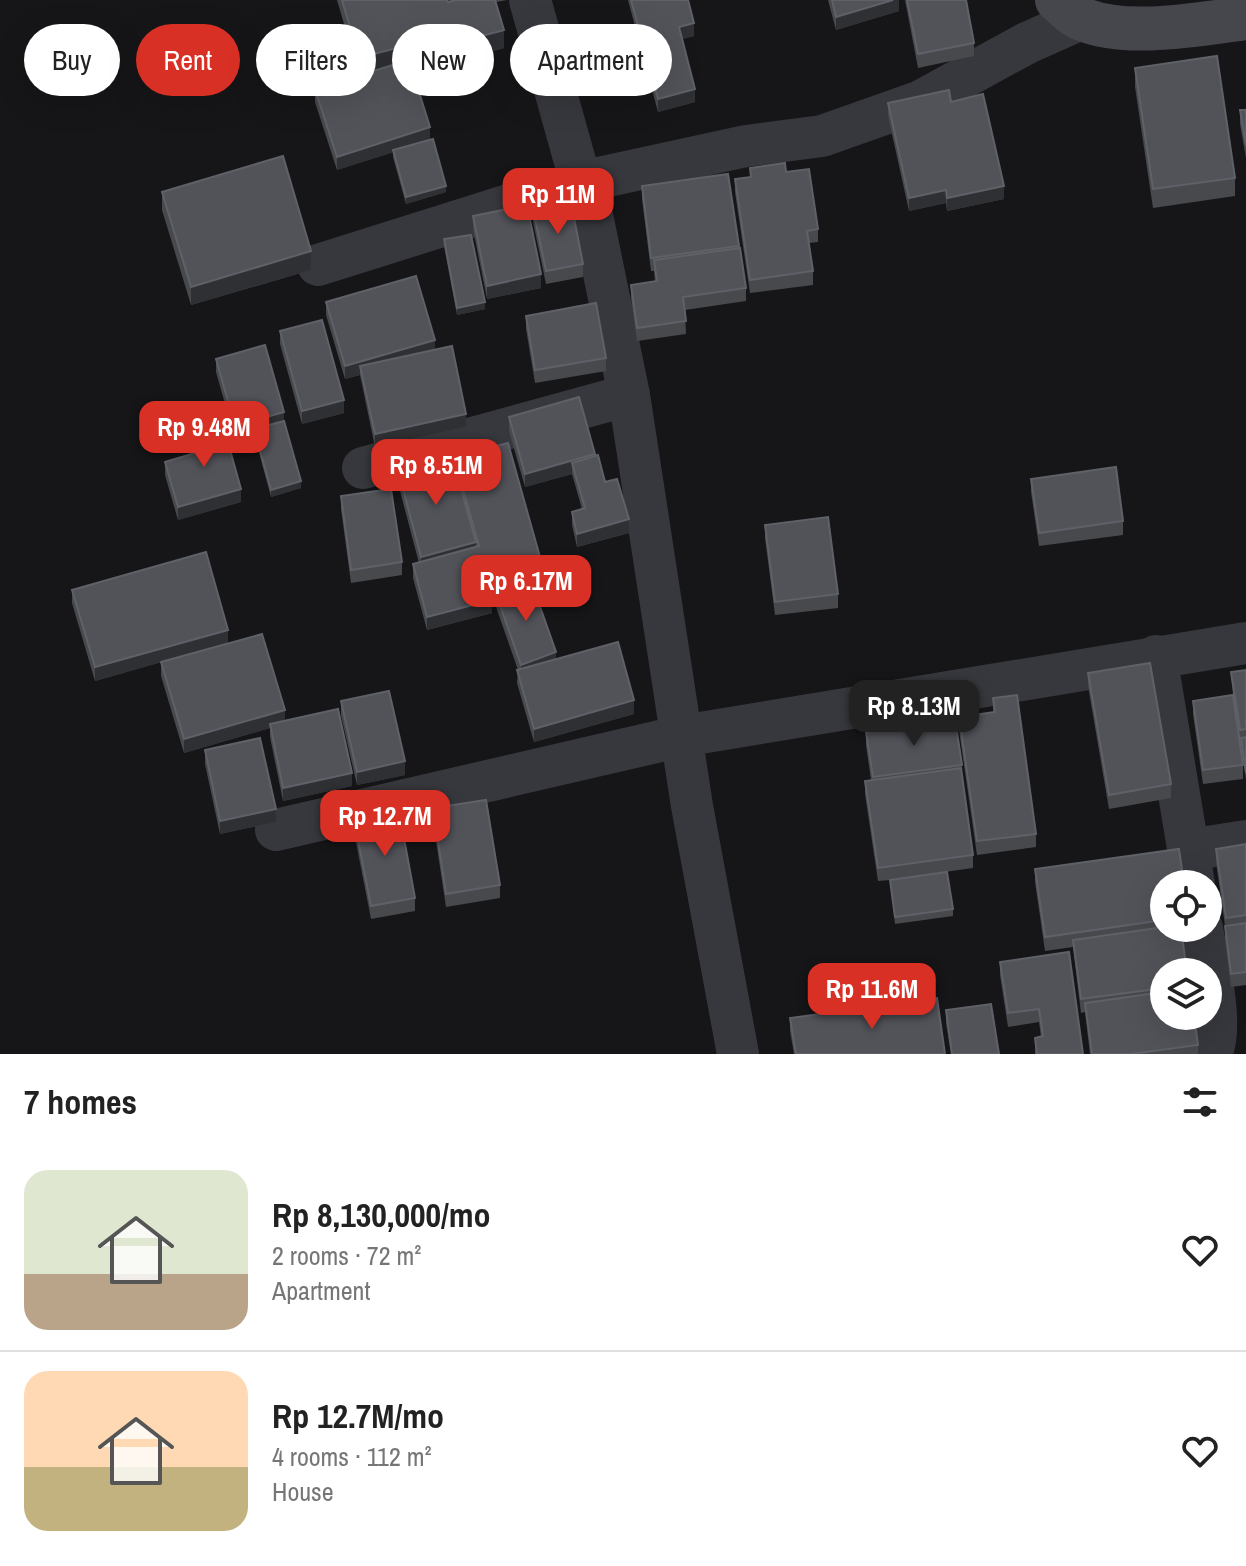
<!DOCTYPE html>
<meta charset="utf-8">
<style>
body{margin:0;font-family:"Archivo Narrow",sans-serif;background:#f6f6f6;color:#222;height:100vh;display:flex;flex-direction:column;font-size:30px;white-space:nowrap}
*{box-sizing:border-box;margin:0}
p{font-size:26px;color:#767676}
.icon{flex:none;width:44px;height:44px;fill:none;stroke:currentColor;stroke-width:2;stroke-linecap:round;stroke-linejoin:round}
.map{position:relative;height:1054px;overflow:hidden}
.sheet{display:flex;flex-direction:column;background:#fff;flex:1}
.sheet>*{flex:none}
.banner{position:absolute;left:24px;top:24px;width:800px;height:72px;display:flex;gap:16px}
.buttons{position:absolute;left:1150px;top:870px;display:grid;gap:16px}
.buttons a{display:grid;place-items:center;width:72px;height:72px;border-radius:50%;background:#fff;box-shadow:0 8px 32px #0002;font-size:40px}
.price{position:absolute;translate:-50% -68px;padding:0 18px;border-radius:16px;background:#d93025;color:#fff;font-size:26px;line-height:52px;filter:drop-shadow(0 2px 4px #0008)}
.price::after{content:'';position:absolute;left:50%;top:48px;width:24px;height:18px;margin-left:-12px;background:inherit;clip-path:polygon(0 0,100% 0,50% 100%)}
.price.active{background:#222;color:#fff}
ul{padding:0;list-style:none}
li{display:flex;align-items:center;gap:24px;height:200px;padding:0 24px}
li+li{border-top:2px solid #e0e0e0}
li span{display:grid;place-items:center;flex:none;width:224px;height:160px;border-radius:24px;color:#555}
li>.icon{margin-inline-start:auto}
span .icon{width:96px;height:96px;fill:#fffc;stroke-width:1}
li b{font-size:34px}
h2{display:flex;justify-content:space-between;align-items:center;height:96px;padding:0 24px;font-size:34px}
.tag{padding:0 28px;border-radius:36px;background:#fff;box-shadow:0 8px 32px #0002;font-size:28px;line-height:72px}
.tag.active{background:#d93025;color:#fff}
.map>svg:first-child{display:block}
.lines{fill:none;stroke-linecap:round;stroke-linejoin:round}
.street{stroke:#37383d;stroke-width:42}
.secondary{stroke:#45474d;stroke-width:44}
.wall{fill:#47494d}
.shaded-wall{fill:#2f3033}
.building{fill:#525359;stroke:#5f6168;stroke-width:2}
</style>
<div class="map">
<svg width="1246" height="1054" viewBox="0 0 1246 1054">
<rect width="100%" height="100%" fill="#161618"/>
<g class="lines">
<g class="street">
<polyline points="530,0 581,183"/>
<polyline points="585,181 629,395 692,806 738,1054"/>
<polyline points="318,265 585,181 746,146 822,136 921,101 1027,43 1081,19"/>
<polyline points="363,468 629,395"/>
<polyline points="1156,656 1194,884"/>
<polyline points="276,830 682,736 1246,643"/>
<polyline points="1189,850 1246,841"/>
<path d="M1202,928C1207,959 1225,1026 1211,1054"/>
</g>
<path class="secondary" d="M1057,0C1064,6 1073,16 1082,19C1127,38 1199,24 1246,18"/>
</g>
<g class="wall">
<polygon points="337,0 447,0 448,2 455,0 507,0 496,2 504,48 437,67 434,56 410,63 430,140 446,192 406,204 393,157 393,152 337,170 315,102 315,89 359,75"/>
<polygon points="628,0 688,0 694,36 682,39 695,102 658,112"/>
<polygon points="828,0 899,0 899,11 836,30"/>
<polygon points="905,0 966,0 974,43 974,56 918,68"/>
<polygon points="1135,68 1235,178 1235,196 1153,208 1135,87"/>
<polygon points="951,102 1004,199 947,211 946,203 909,211 888,116 888,103"/>
<polygon points="1240,110 1246,110 1246,158 1240,124"/>
<polygon points="750,168 786,172 818,229 818,242 809,243 813,271 813,285 750,293 735,192 735,179 750,177"/>
<polygon points="728,174 739,249 746,288 746,301 685,310 686,334 637,341 631,298 631,285 655,282 654,271 651,271 642,199 642,186"/>
<polygon points="162,192 311,270 191,305 162,210"/>
<polygon points="533,209 583,264 583,277 546,284 533,222"/>
<polygon points="473,216 541,288 487,299 473,229"/>
<polygon points="444,239 485,309 457,315 444,246"/>
<polygon points="326,302 435,350 466,427 375,447 360,375 345,379 326,315"/>
<polygon points="526,316 606,358 606,371 535,383 526,329"/>
<polygon points="280,331 344,413 302,424 280,344"/>
<polygon points="216,359 284,412 284,421 301,488 271,497 254,434 235,439 216,372"/>
<polygon points="509,417 595,456 629,533 577,547 572,525 572,512 582,509 572,474 525,487 509,431"/>
<polygon points="189,434 241,502 178,520 165,475 165,462 191,454 189,447"/>
<polygon points="454,457 545,588 535,591 556,659 634,714 534,742 517,683 518,670 496,607 496,601 492,602 492,613 427,630 413,578 413,564 419,563 400,491 400,468 454,466"/>
<polygon points="1031,479 1123,521 1123,535 1039,546 1031,492"/>
<polygon points="341,496 402,562 402,575 351,583 341,509"/>
<polygon points="765,525 838,594 838,608 775,615 765,538"/>
<polygon points="72,590 228,643 95,681 72,603"/>
<polygon points="161,662 285,721 352,786 283,801 270,737 270,728 184,753 161,676"/>
<polygon points="1246,670 1246,780 1241,743 1240,743 1243,765 1243,779 1203,784 1193,714 1193,701 1233,695 1231,672"/>
<polygon points="1088,673 1171,784 1171,798 1109,809 1088,686"/>
<polygon points="993,698 1036,834 1036,847 977,855 959,730 959,717 993,712"/>
<polygon points="341,701 405,775 357,785 341,715"/>
<polygon points="866,732 962,765 962,775 973,855 973,868 916,876 953,909 953,916 895,924 890,880 878,881 865,794 865,781 871,780 866,745"/>
<polygon points="205,750 276,822 220,834 205,764"/>
<polygon points="433,808 500,885 500,898 446,907 433,821"/>
<polygon points="354,819 415,898 415,911 371,919 354,832"/>
<polygon points="1246,844 1246,985 1231,987 1225,939 1225,926 1216,862 1216,849"/>
<polygon points="1035,869 1164,884 1164,928 1188,928 1188,930 1181,931 1164,972 1164,1016 1198,1045 1198,1054 1090,1054 1085,1012 1081,1013 1073,947 1045,951 1035,882"/>
<polygon points="1000,962 1083,1054 1035,1054 1035,1038 1041,1037 1039,1022 1008,1027 1000,975"/>
<polygon points="946,1010 999,1054 951,1054 946,1023"/>
<polygon points="790,1018 945,1054 794,1054 790,1031"/>
</g>
<g class="shaded-wall">
<polygon points="893,0 899,0 899,11 836,30 836,17"/>
<polygon points="694,23 694,36 679,40 679,27"/>
<polygon points="504,30 504,48 437,67 437,48"/>
<polygon points="434,38 434,56 359,77 359,58"/>
<polygon points="695,89 695,102 658,112 658,99"/>
<polygon points="430,127 430,141 337,170 337,157"/>
<polygon points="446,186 446,192 406,204 406,197"/>
<polygon points="1004,186 1004,199 947,211 947,198"/>
<polygon points="946,190 946,203 909,211 909,198"/>
<polygon points="311,251 311,270 191,305 191,287"/>
<polygon points="541,274 541,288 487,299 487,286"/>
<polygon points="485,302 485,309 457,315 457,308"/>
<polygon points="435,340 435,353 360,366 360,375 345,379 345,366"/>
<polygon points="344,400 344,413 302,424 302,411"/>
<polygon points="284,412 284,425 254,429 254,434 235,439 235,426"/>
<polygon points="466,414 466,427 375,447 375,434"/>
<polygon points="595,454 595,467 572,463 572,474 525,487 525,474"/>
<polygon points="301,481 301,488 271,497 271,490"/>
<polygon points="241,489 241,502 178,520 178,507"/>
<polygon points="629,519 629,533 577,547 577,534"/>
<polygon points="476,542 476,556 421,570 421,557"/>
<polygon points="545,575 545,588 498,600 496,594 496,601 492,602 492,613 427,630 427,617 490,589"/>
<polygon points="228,630 228,643 95,681 95,667"/>
<polygon points="556,652 556,665 521,678 521,665"/>
<polygon points="634,700 634,714 534,742 534,729"/>
<polygon points="285,710 285,723 270,724 270,728 184,753 184,739"/>
<polygon points="405,761 405,775 357,785 357,772"/>
<polygon points="352,773 352,786 283,801 283,788"/>
<polygon points="276,809 276,822 220,834 220,821"/>
</g>
<g class="building">
<polygon points="342,0 447,0 448,2 455,0 495,0 504,30 437,48 434,38 359,58"/>
<polygon points="631,0 688,0 694,23 679,27 695,89 658,99"/>
<polygon points="832,0 893,0 836,17"/>
<polygon points="907,0 966,0 974,43 918,54"/>
<polygon points="1217,56 1235,178 1153,189 1135,68"/>
<polygon points="409,60 430,127 337,157 315,89"/>
<polygon points="949,90 951,102 983,94 1004,186 947,198 946,190 909,198 888,103"/>
<polygon points="1240,110 1246,110 1246,145"/>
<polygon points="433,139 446,186 406,197 393,150"/>
<polygon points="283,156 311,251 191,287 162,192"/>
<polygon points="785,163 786,172 809,169 818,229 807,231 813,271 750,280 735,179 751,177 750,168"/>
<polygon points="728,174 739,246 651,258 642,186"/>
<polygon points="571,202 583,264 546,271 533,209"/>
<polygon points="527,205 541,274 487,286 473,216"/>
<polygon points="471,235 485,302 457,308 444,239"/>
<polygon points="740,248 746,288 683,297 686,321 637,328 631,285 657,281 654,260"/>
<polygon points="416,276 435,340 345,366 326,302"/>
<polygon points="596,303 606,358 535,370 526,316"/>
<polygon points="322,320 344,400 302,411 280,331"/>
<polygon points="265,345 284,412 235,426 216,359"/>
<polygon points="452,346 466,414 375,434 360,366"/>
<polygon points="579,397 595,454 525,474 509,417"/>
<polygon points="284,421 301,481 271,490 254,429"/>
<polygon points="223,425 241,489 178,507 165,462 195,453 189,434"/>
<polygon points="508,443 545,575 490,589 492,600 427,617 413,564 479,546 454,457"/>
<polygon points="598,455 605,482 617,479 629,519 577,534 572,512 585,508 572,463"/>
<polygon points="441,457 444,466 454,464 476,542 421,557 400,478 403,478 400,468"/>
<polygon points="1116,467 1123,521 1039,533 1031,479"/>
<polygon points="391,489 402,562 351,570 341,496"/>
<polygon points="828,517 838,594 775,602 765,525"/>
<polygon points="206,552 228,630 95,667 72,590"/>
<polygon points="531,581 556,652 521,665 496,594"/>
<polygon points="262,634 285,710 184,739 161,662"/>
<polygon points="618,642 634,700 534,729 517,670"/>
<polygon points="1150,663 1171,784 1109,795 1088,673"/>
<polygon points="1246,670 1246,729 1240,730 1231,672"/>
<polygon points="389,691 405,761 357,772 341,701"/>
<polygon points="1017,695 1036,834 977,841 959,717 995,712 993,698"/>
<polygon points="1233,695 1243,765 1203,770 1193,701"/>
<polygon points="338,709 352,773 283,788 270,724"/>
<polygon points="955,719 962,765 873,777 866,732"/>
<polygon points="1246,737 1246,773 1241,738"/>
<polygon points="260,738 276,809 220,821 205,750"/>
<polygon points="961,768 973,855 878,868 865,781"/>
<polygon points="486,800 500,885 446,894 433,808"/>
<polygon points="399,811 415,898 371,906 354,819"/>
<polygon points="1246,844 1246,915 1226,918 1216,849"/>
<polygon points="1179,849 1184,884 1164,884 1164,920 1045,937 1035,869"/>
<polygon points="947,872 953,909 895,917 890,880"/>
<polygon points="1246,923 1246,972 1231,974 1225,926"/>
<polygon points="1164,927 1181,928 1187,972 1164,972 1164,988 1081,999 1073,940"/>
<polygon points="1069,952 1083,1054 1037,1054 1035,1038 1043,1036 1039,1009 1008,1013 1000,962"/>
<polygon points="1164,992 1164,1016 1194,1016 1198,1045 1131,1054 1092,1054 1085,1003"/>
<polygon points="937,998 945,1054 796,1054 790,1018"/>
<polygon points="991,1004 999,1054 952,1054 946,1010"/>
</g>
</svg>
<div class="buttons">
<a><svg class="icon" aria-label="locate" viewBox="0 0 24 24"><circle cx="12" cy="12" r="6"/><path d="M12 2v4M12 18v4M2 12h4M18 12h4"/></svg></a>
<a><svg class="icon" aria-label="layers" viewBox="0 0 24 24"><path d="M12 4l9 5-9 5-9-5zM3 14l9 5 9-5"/></svg></a>
</div>
<b class="price" style="left:558px;top:236px">Rp 11M</b>
<b class="price" style="left:204px;top:469px">Rp 9.48M</b>
<b class="price" style="left:436px;top:507px">Rp 8.51M</b>
<b class="price" style="left:526px;top:623px">Rp 6.17M</b>
<b class="price active" style="left:914px;top:748px">Rp 8.13M</b>
<b class="price" style="left:385px;top:858px">Rp 12.7M</b>
<b class="price" style="left:872px;top:1031px">Rp 11.6M</b>
<div class="banner">
<a class="tag">Buy</a>
<a class="tag active">Rent</a>
<a class="tag">Filters</a>
<a class="tag">New</a>
<a class="tag">Apartment</a>
</div>
</div>
<section class="sheet">
<h2>7 homes<svg class="icon" aria-label="filters" viewBox="0 0 24 24"><path d="M4 7h16M4 17h16"/><circle cx="9" cy="7" r="2"/><circle cx="15" cy="17" r="2"/></svg></h2>
<ul>
<li><span style="background:linear-gradient(#dfe7d0 65%,#b9a48a 0)"><svg class="icon" aria-label="home" viewBox="0 0 24 24"><path d="M3 11l9-7 9 7M6 9v11h12V9"/></svg></span><div><b>Rp 8,130,000/mo</b><p>2 rooms · 72 m²</p><p>Apartment</p></div><svg class="icon" aria-label="heart" viewBox="0 0 24 24"><path d="M12 20l-8-8c-3-5 5-10 8-4 3-6 11-1 8 4z"/></svg></li>
<li><span style="background:linear-gradient(#ffd9b3 60%,#c2b280 0)"><svg class="icon" aria-label="home" viewBox="0 0 24 24"><path d="M3 11l9-7 9 7M6 9v11h12V9"/></svg></span><div><b>Rp 12.7M/mo</b><p>4 rooms · 112 m²</p><p>House</p></div><svg class="icon" aria-label="heart" viewBox="0 0 24 24"><path d="M12 20l-8-8c-3-5 5-10 8-4 3-6 11-1 8 4z"/></svg></li>
</ul>
</section>
